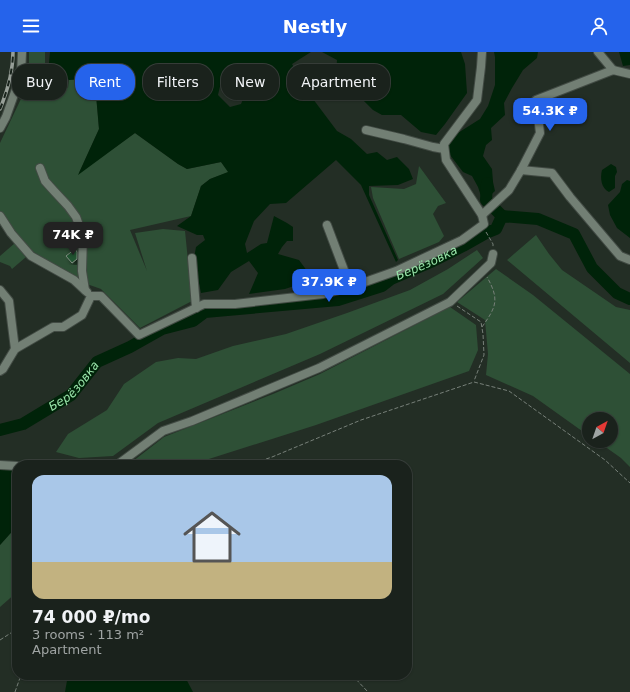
<!DOCTYPE html>
<meta charset="utf-8">
<style>
body{margin:0;font-family:"DejaVu Sans",sans-serif;background:#232a25;color:#f1f3f6;height:100vh;display:flex;flex-direction:column;font-size:15px;white-space:nowrap}
*{box-sizing:border-box;margin:0}
p{font-size:13px;color:#9fa4a3}
.icon{flex:none;width:22px;height:22px;fill:none;stroke:currentColor;stroke-width:2;stroke-linecap:round;stroke-linejoin:round}
.map{position:relative;flex:1;overflow:hidden}
.details{position:absolute;left:12px;top:408px;width:400px;height:220px;display:flex;flex-direction:column;background:#1a221c;border-radius:16px;box-shadow:0 1px 3px #0004,0 0 0 1px #383f3b}
.details>*{flex:none}
.hud{position:absolute;left:12px;top:12px;width:400px;height:36px;display:flex;gap:8px}
.needle{width:26px;rotate:40deg}
.buttons{position:absolute;left:582px;top:360px;display:grid;gap:8px}
.buttons a{display:grid;place-items:center;width:36px;height:36px;border-radius:50%;background:#1a221c;box-shadow:0 1px 3px #0004,0 0 0 1px #383f3b;font-size:20px}
.price{position:absolute;translate:-50% -34px;padding:0 9px;border-radius:8px;background:#2563eb;color:#fff;font-size:13px;line-height:26px;filter:drop-shadow(0 1px 2px #0008)}
.price::after{content:'';position:absolute;left:50%;top:24px;width:12px;height:9px;margin-left:-6px;background:inherit;clip-path:polygon(0 0,100% 0,50% 100%)}
.price.current{background:#222;color:#fff}
ul{padding:0;list-style:none}
li{display:grid;align-content:center;gap:8px;height:212px;padding:0 20px}
li span{display:grid;place-items:center;height:124px;border-radius:12px;color:#555}
li>.icon{margin-inline-start:auto}
span .icon{width:72px;height:72px;fill:#fffc;stroke-width:1}
li b{font-size:17px}
.chip{padding:0 14px;border-radius:16px;background:#1a221c;box-shadow:0 1px 3px #0004,0 0 0 1px #383f3b;font-size:14px;line-height:36px}
.chip.current{background:#2563eb;color:#fff}
header{display:flex;justify-content:space-between;align-items:center;height:52px;padding:0 20px;background:#2563eb;color:#fff;font-size:18px;font-weight:700}
.map>svg:first-child{display:block}
.green{fill:#2e5036}
.water{fill:#002309;fill-rule:evenodd}
.lines{fill:none;stroke-linecap:round;stroke-linejoin:round}
.river{stroke:#002309;stroke-width:12}
.building{fill:#235631;stroke:#7f8c81;filter:url(#shadow)}
.minor-casing{stroke:#424b44;stroke-width:10}
.path{stroke:#778079;stroke-width:1;stroke-dasharray:4 2;stroke-linecap:butt}
.minor{stroke:#727f74;stroke-width:8}
.rail-casing{stroke:#979f98;stroke-width:3.5}
.rail{stroke:#19241c;stroke-width:2;stroke-dasharray:6;stroke-linecap:butt}
.labels{text-anchor:middle;dominant-baseline:central;stroke-width:4;stroke-linejoin:round;paint-order:stroke}
.water-label{font-size:12px;font-style:italic;fill:#99e5aa;stroke:#19241c}
</style>
<header><svg class="icon" aria-label="menu" viewBox="0 0 24 24"><path d="M4 6h16M4 12h16M4 18h16"/></svg>Nestly<svg class="icon" aria-label="person" viewBox="0 0 24 24"><circle cx="12" cy="8" r="4"/><path d="M4 21q1-7 8-7t8 7"/></svg></header>
<div class="map">
<svg width="630" height="640" viewBox="0 0 630 640">
<defs>
<filter id="shadow"><feDropShadow dx="3.5" dy="3.5" stdDeviation="2" flood-color="#0009"/></filter>
</defs>
<rect width="100%" height="100%" fill="#232e25"/>
<g class="green">
<polygon points="29,0 45,0 45,18 68,36 69,28 81,27 87,24 95,31 99,77 79,121 135,81 178,112 187,117 221,110 229,120 210,127 201,134 191,164 130,178 147,219 135,181 163,177 185,179 192,249 140,276 101,237 84,231 32,199 14,180 0,161 0,91 29,30"/>
<polygon points="419,114 446,151 438,154 433,162 444,184 439,190 399,207 373,146 371,135 404,137 416,132"/>
<polygon points="536,183 549,202 562,218 616,255 630,258 630,311 507,208"/>
<polygon points="15,191 26,205 12,217 10,214 0,210 0,204"/>
<polygon points="477,198 483,206 443,242 320,302 158,371 113,404 79,406 56,400 68,382 107,358 124,332 156,310 178,306 196,307 233,294 286,282 347,261 410,238 448,217"/>
<polygon points="496,217 533,243 630,322 630,415 621,406 597,389 611,389 611,367 589,367 589,384 533,344 486,323 488,302 485,268 457,250"/>
<polygon points="450,255 476,273 478,298 469,319 316,373 190,413 128,413 164,385 273,342 320,322"/>
<polygon points="17,474 17,540 0,555 0,493"/>
</g>
<g class="water">
<path d="M50,0H311L292,12L310,43L337,79L351,87L367,102L377,100L387,108L397,105L409,117L413,127L398,133L369,134V143L398,208L396,210L361,133L336,108L286,151L270,152L254,169L245,192L247,201L261,192L267,191L274,164L287,171L293,175V189H287L282,195L278,202L299,208L310,223L300,232L285,237L249,242L258,221L249,209L231,220L218,238L201,241L194,206L196,195L205,188L203,183H197L177,174L191,164L201,134L210,127L228,120L221,110L187,117L178,112L135,81L78,123L99,77L95,31L87,24L81,27L69,28L49,11ZM231,24L242,27L247,38L241,52L230,55L218,43L221,30Z"/>
<polygon points="322,0 461,0 465,12 467,41 445,72 436,83 421,80 401,63 382,63 373,58 363,48 345,41 336,23 337,8"/>
<polygon points="494,0 538,0 537,6 523,18 512,36 504,51 505,63 491,76 492,88 486,93 483,104 492,117 493,130 495,139 483,150 478,135 472,124 463,120 447,99 450,86 480,67 488,54 495,33 495,5"/>
<polygon points="619,0 630,0 630,13 623,14"/>
<path d="M611,112L616,115L617,120L615,124V136L609,140C601,136 600,126 602,118Z"/>
<polygon points="627,128 630,129 630,186 617,176 610,163 608,153 620,140 622,132"/>
<polygon points="0,416 17,417 17,474 0,493"/>
<polygon points="68,623 184,623 193,640 65,640"/>
</g>
<g class="lines">
<g class="river">
<polyline points="487,131 486,148 502,164"/>
<path id="s1" d="M0,378L23,372L71,343L97,310L130,295L162,277L193,269L205,260L338,248L382,234L391,227L433,209L463,194L486,181L496,177L502,164L538,167L574,182L592,216L617,241L630,247"/>
</g>
</g>
<polygon class="building" points="75,197 77,200 77,207 72,211 66,204"/>
<g class="lines">
<defs>
<g id="minor">
<polyline points="598,0 613,18"/>
<polyline points="0,76 6,65 21,23 22,0"/>
<polyline points="366,78 404,87 433,95 444,97"/>
<polyline points="40,116 45,129 54,139 68,154 76,165 83,184 82,219 85,238"/>
<polyline points="521,118 552,121 570,145 620,204 630,208"/>
<polyline points="482,163 509,138 521,118 540,81 536,48 613,18 630,22"/>
<polyline points="0,164 11,181 31,204 74,228 87,240"/>
<polyline points="327,173 344,218 348,236"/>
<polyline points="192,206 196,256"/>
<polyline points="0,238 9,249 15,297"/>
<polyline points="0,319 3,317 15,297 53,275 63,275 82,263 91,244 101,244 139,283 204,252 235,252 323,242 348,236 396,219 462,188 484,172 482,163 446,108 444,92 477,48 481,15 482,0"/>
<polyline points="0,413 17,414"/>
<polyline points="117,413 163,379 192,369 319,316 450,250 491,211 493,202"/>
</g>
</defs>
<use href="#minor" class="minor-casing"/>
<g class="path">
<polyline points="486,180 493,192 493,195"/>
<polyline points="457,254 481,270 483,282 484,303 474,329"/>
<path d="M482,275C496,255 500,248 487,225"/>
<polyline points="249,413 272,405 361,368 474,330 509,339 605,408 630,431"/>
<polyline points="0,588 17,577"/>
<polyline points="352,623 368,640"/>
<polyline points="15,640 21,623"/>
</g>
<use href="#minor" class="minor"/>
<defs>
<path id="rail" d="M0,57C7,40 13,18 13,0"/>
</defs>
<use href="#rail" class="rail-casing"/>
<use href="#rail" class="rail"/>
</g>
<g class="labels">
<g class="water-label">
<text stroke="none"><textPath href="#s1" startOffset="472">Берёзовка</textPath></text>
<text stroke="none"><textPath href="#s1" startOffset="88">Берёзовка</textPath></text>
</g>
</g>
</svg>
<div class="buttons">
<a><svg class="needle" viewBox="-14 -14 28 28"><path d="M0-13l5 13h-10z" fill="#e53935"/><path d="M0 13l5-13h-10z" fill="#9fa4a3"/></svg></a>
</div>
<b class="price" style="left:550px;top:80px">54.3K ₽</b>
<b class="price current" style="left:73px;top:204px">74K ₽</b>
<b class="price" style="left:329px;top:251px">37.9K ₽</b>
<div class="hud">
<a class="chip">Buy</a>
<a class="chip current">Rent</a>
<a class="chip">Filters</a>
<a class="chip">New</a>
<a class="chip">Apartment</a>
</div>
<section class="details">
<ul>
<li><span style="background:linear-gradient(#a9c7e8 70%,#c2b280 0)"><svg class="icon" aria-label="home" viewBox="0 0 24 24"><path d="M3 11l9-7 9 7M6 9v11h12V9"/></svg></span><div><b>74 000 ₽/mo</b><p>3 rooms · 113 m²</p><p>Apartment</p></div></li>
</ul>
</section>
</div>
